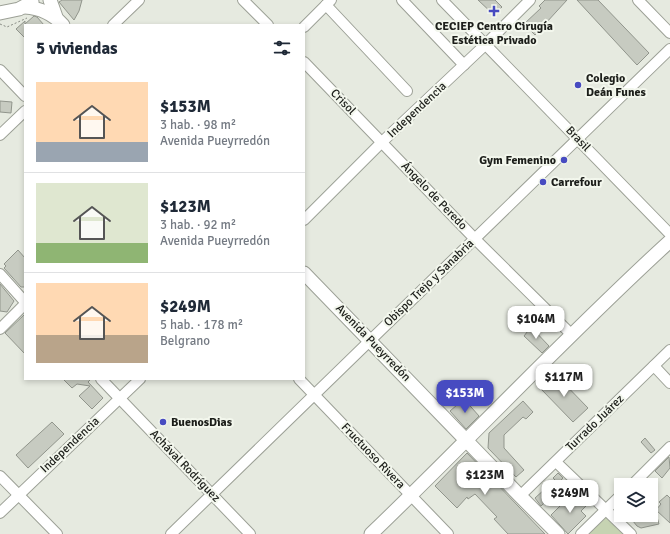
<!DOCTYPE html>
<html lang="es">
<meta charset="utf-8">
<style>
body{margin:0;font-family:Signika,sans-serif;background:#f2f2f3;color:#1f2937;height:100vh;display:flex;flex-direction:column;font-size:15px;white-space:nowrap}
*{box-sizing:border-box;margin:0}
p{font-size:13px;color:#747a83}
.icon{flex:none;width:22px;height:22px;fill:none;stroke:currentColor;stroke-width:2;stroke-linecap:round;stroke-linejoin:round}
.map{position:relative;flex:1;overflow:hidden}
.sheet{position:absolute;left:24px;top:24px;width:281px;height:356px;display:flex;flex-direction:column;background:#fff;border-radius:0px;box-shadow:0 2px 6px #0003}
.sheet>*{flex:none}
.fabs{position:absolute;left:614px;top:478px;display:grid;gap:8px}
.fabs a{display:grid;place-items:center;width:44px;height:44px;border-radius:0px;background:#fff;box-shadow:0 2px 6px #0003;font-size:20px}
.price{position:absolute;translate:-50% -34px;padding:0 9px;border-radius:8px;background:#fff;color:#222;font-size:13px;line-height:26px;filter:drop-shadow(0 1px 2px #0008)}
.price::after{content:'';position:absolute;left:50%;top:24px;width:12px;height:9px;margin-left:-6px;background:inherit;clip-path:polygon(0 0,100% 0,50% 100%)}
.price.selected{background:#474bc1;color:#fff}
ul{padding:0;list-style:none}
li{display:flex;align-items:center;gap:12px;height:100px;padding:0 12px}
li+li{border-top:1px solid #e0e1e3}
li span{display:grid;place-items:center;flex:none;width:112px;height:80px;border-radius:0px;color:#555}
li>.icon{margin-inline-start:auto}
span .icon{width:48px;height:48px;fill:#fffc;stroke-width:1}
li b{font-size:17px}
h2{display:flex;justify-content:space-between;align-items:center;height:48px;padding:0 12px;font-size:17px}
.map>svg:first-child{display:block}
.green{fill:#c6d3b2}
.building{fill:#c7cbc1;stroke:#91958c}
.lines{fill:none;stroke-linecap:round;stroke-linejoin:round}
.minor-casing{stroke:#9ca096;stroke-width:12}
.major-casing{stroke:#9ca096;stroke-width:15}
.path{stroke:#888b84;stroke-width:1;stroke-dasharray:2 2;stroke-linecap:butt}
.minor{stroke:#fff;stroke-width:10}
.major{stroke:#fff;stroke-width:13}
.poi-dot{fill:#474bc1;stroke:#f3f7ed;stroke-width:1.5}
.labels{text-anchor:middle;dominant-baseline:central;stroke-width:4;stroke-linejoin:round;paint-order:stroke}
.poi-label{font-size:12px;font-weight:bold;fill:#1c1e1a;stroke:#f3f7ed;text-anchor:start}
.street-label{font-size:12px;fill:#1c1e1a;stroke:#f3f7ed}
</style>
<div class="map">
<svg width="670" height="534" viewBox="0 0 670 534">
<rect width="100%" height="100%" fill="#e6eae0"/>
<polygon class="green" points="607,515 626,534 589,534"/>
<g class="building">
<polygon points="62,0 82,0 79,11 74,20 59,2"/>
<polygon points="478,0 495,0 502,7 494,15"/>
<polygon points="545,0 567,0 535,35 524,24 541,8 539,6"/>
<polygon points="577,0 598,0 649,53 637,65"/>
<polygon points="34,16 37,17 44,25 25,25 25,38 16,29 25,21 25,24"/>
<polygon points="0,101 12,102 11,113 0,112"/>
<polygon points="18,250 25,258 25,287 21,287 4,268 6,266 4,264"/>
<polygon points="0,284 14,301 7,312 0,311"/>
<polygon points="25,314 25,354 5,333"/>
<polygon points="531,327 549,346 542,353 524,336"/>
<polygon points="556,375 588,408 573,422 541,389"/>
<polygon points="63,379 91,379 88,382 103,398 92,409 79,396 90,386 77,384 72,388"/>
<polygon points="464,399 479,416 466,429 450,411"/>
<polygon points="523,401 533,412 526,419 523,417 504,435 504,448 524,470 516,477 488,448 489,433"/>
<polygon points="52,422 64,434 28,468 16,455"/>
<polygon points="645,438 655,450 651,453 641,442"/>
<polygon points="467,453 545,534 508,534 494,519 497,517 475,494 468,499 467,497 457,508 435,486"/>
<polygon points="669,457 670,468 662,478 655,471"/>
<polygon points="558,473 563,478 553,489 556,492 541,506 535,498 555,480 553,478"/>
<polygon points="578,494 588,504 581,511 586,516 568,534 551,515 564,502 568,505"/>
<polygon points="667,495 670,498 670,523 656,510 661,504 659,502"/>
<polygon points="655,510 659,524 641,528 637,526 628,515 649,517"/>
</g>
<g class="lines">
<defs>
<g id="minor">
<polyline points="243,0 268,25"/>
<polyline points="402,0 464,65"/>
<polyline points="442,0 670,234"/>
<polyline points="638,0 670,33"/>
<polyline points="326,5 407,91"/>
<polyline points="113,25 139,0"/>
<polyline points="304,27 331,0"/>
<polyline points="304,62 475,239 572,335"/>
<polyline points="0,70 25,96"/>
<polyline points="0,135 25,111"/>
<polyline points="304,220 382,142 486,44 530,0"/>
<polyline points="0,274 25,302"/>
<polyline points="0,329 25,304"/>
<polyline points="654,366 670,383"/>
<polyline points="101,379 250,534"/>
<polyline points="299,379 448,534"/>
<polyline points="556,462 631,534"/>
<polyline points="0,476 57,534"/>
<polyline points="632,485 670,447"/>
<polyline points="520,496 670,350"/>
<polyline points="0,513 140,379"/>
<polyline points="171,534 670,49"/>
<polyline points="581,534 621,495"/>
</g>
<g id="major">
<polyline points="50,0 56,17"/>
<path d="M25,7C40,8 53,14 63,25"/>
<polyline points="0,13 19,9 32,2"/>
<polyline points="304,273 520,496 558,534"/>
<path d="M371,534C472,437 567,335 670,241"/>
</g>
</defs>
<use href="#minor" class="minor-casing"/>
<use href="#major" class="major-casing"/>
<polyline class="path" points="0,24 7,27 27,18"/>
<use href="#minor" class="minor"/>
<use href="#major" class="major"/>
</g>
<g class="poi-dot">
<path d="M492 5h4v4h4v4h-4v4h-4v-4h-4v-4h4z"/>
<circle cx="578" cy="85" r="4"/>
<circle cx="564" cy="160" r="4"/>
<circle cx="543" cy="182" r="4"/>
<circle cx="163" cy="422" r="4"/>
</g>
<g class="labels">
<g class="poi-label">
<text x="494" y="26" text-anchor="middle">CECIEP Centro Cirugía<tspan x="494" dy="14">Estética Privado</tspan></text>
<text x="586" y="78">Colegio<tspan x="586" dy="14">Deán Funes</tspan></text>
<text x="556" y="160" text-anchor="end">Gym Femenino</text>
<text x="551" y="182">Carrefour</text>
<text x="171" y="422">BuenosDias</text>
</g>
<g class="street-label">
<text transform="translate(343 102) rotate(46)">Crisol</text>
<text transform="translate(417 110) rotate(-43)">Independencia</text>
<text transform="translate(578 139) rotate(46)">Brasil</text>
<text transform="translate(434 196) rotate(46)">Ángelo de Peredo</text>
<text transform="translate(429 283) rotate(-44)">Obispo Trejo y Sanabria</text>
<text transform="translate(373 343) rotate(46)">Avenida Pueyrredón</text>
<text transform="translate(595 423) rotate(-44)">Turrado Juárez</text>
<text transform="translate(70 445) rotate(-43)">Independencia</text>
<text transform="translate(373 456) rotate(46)">Fructuoso Rivera</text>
<text transform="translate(185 466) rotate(46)">Achával Rodríguez</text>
</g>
</g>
</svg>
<div class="fabs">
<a><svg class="icon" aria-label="layers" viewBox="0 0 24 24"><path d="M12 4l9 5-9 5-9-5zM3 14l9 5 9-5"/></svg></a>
</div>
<b class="price" style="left:536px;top:340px">$104M</b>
<b class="price" style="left:564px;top:398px">$117M</b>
<b class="price selected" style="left:465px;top:414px">$153M</b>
<b class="price" style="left:485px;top:496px">$123M</b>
<b class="price" style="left:570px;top:514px">$249M</b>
<section class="sheet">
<h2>5 viviendas<svg class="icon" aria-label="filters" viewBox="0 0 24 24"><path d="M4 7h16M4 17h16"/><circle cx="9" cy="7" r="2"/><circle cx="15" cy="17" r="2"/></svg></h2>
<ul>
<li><span style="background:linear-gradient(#ffd9b3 75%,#9aa5b1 0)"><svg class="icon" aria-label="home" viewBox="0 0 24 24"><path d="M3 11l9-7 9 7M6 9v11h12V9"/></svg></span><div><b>$153M</b><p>3 hab. · 98 m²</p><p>Avenida Pueyrredón</p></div></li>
<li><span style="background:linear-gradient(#dfe7d0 75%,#8fb573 0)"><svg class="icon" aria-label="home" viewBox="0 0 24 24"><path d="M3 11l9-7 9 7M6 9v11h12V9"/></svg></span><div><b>$123M</b><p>3 hab. · 92 m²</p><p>Avenida Pueyrredón</p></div></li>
<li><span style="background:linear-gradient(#ffd9b3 65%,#b9a48a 0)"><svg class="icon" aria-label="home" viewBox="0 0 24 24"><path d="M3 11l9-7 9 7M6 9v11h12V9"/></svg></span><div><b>$249M</b><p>5 hab. · 178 m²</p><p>Belgrano</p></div></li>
</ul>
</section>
</div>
